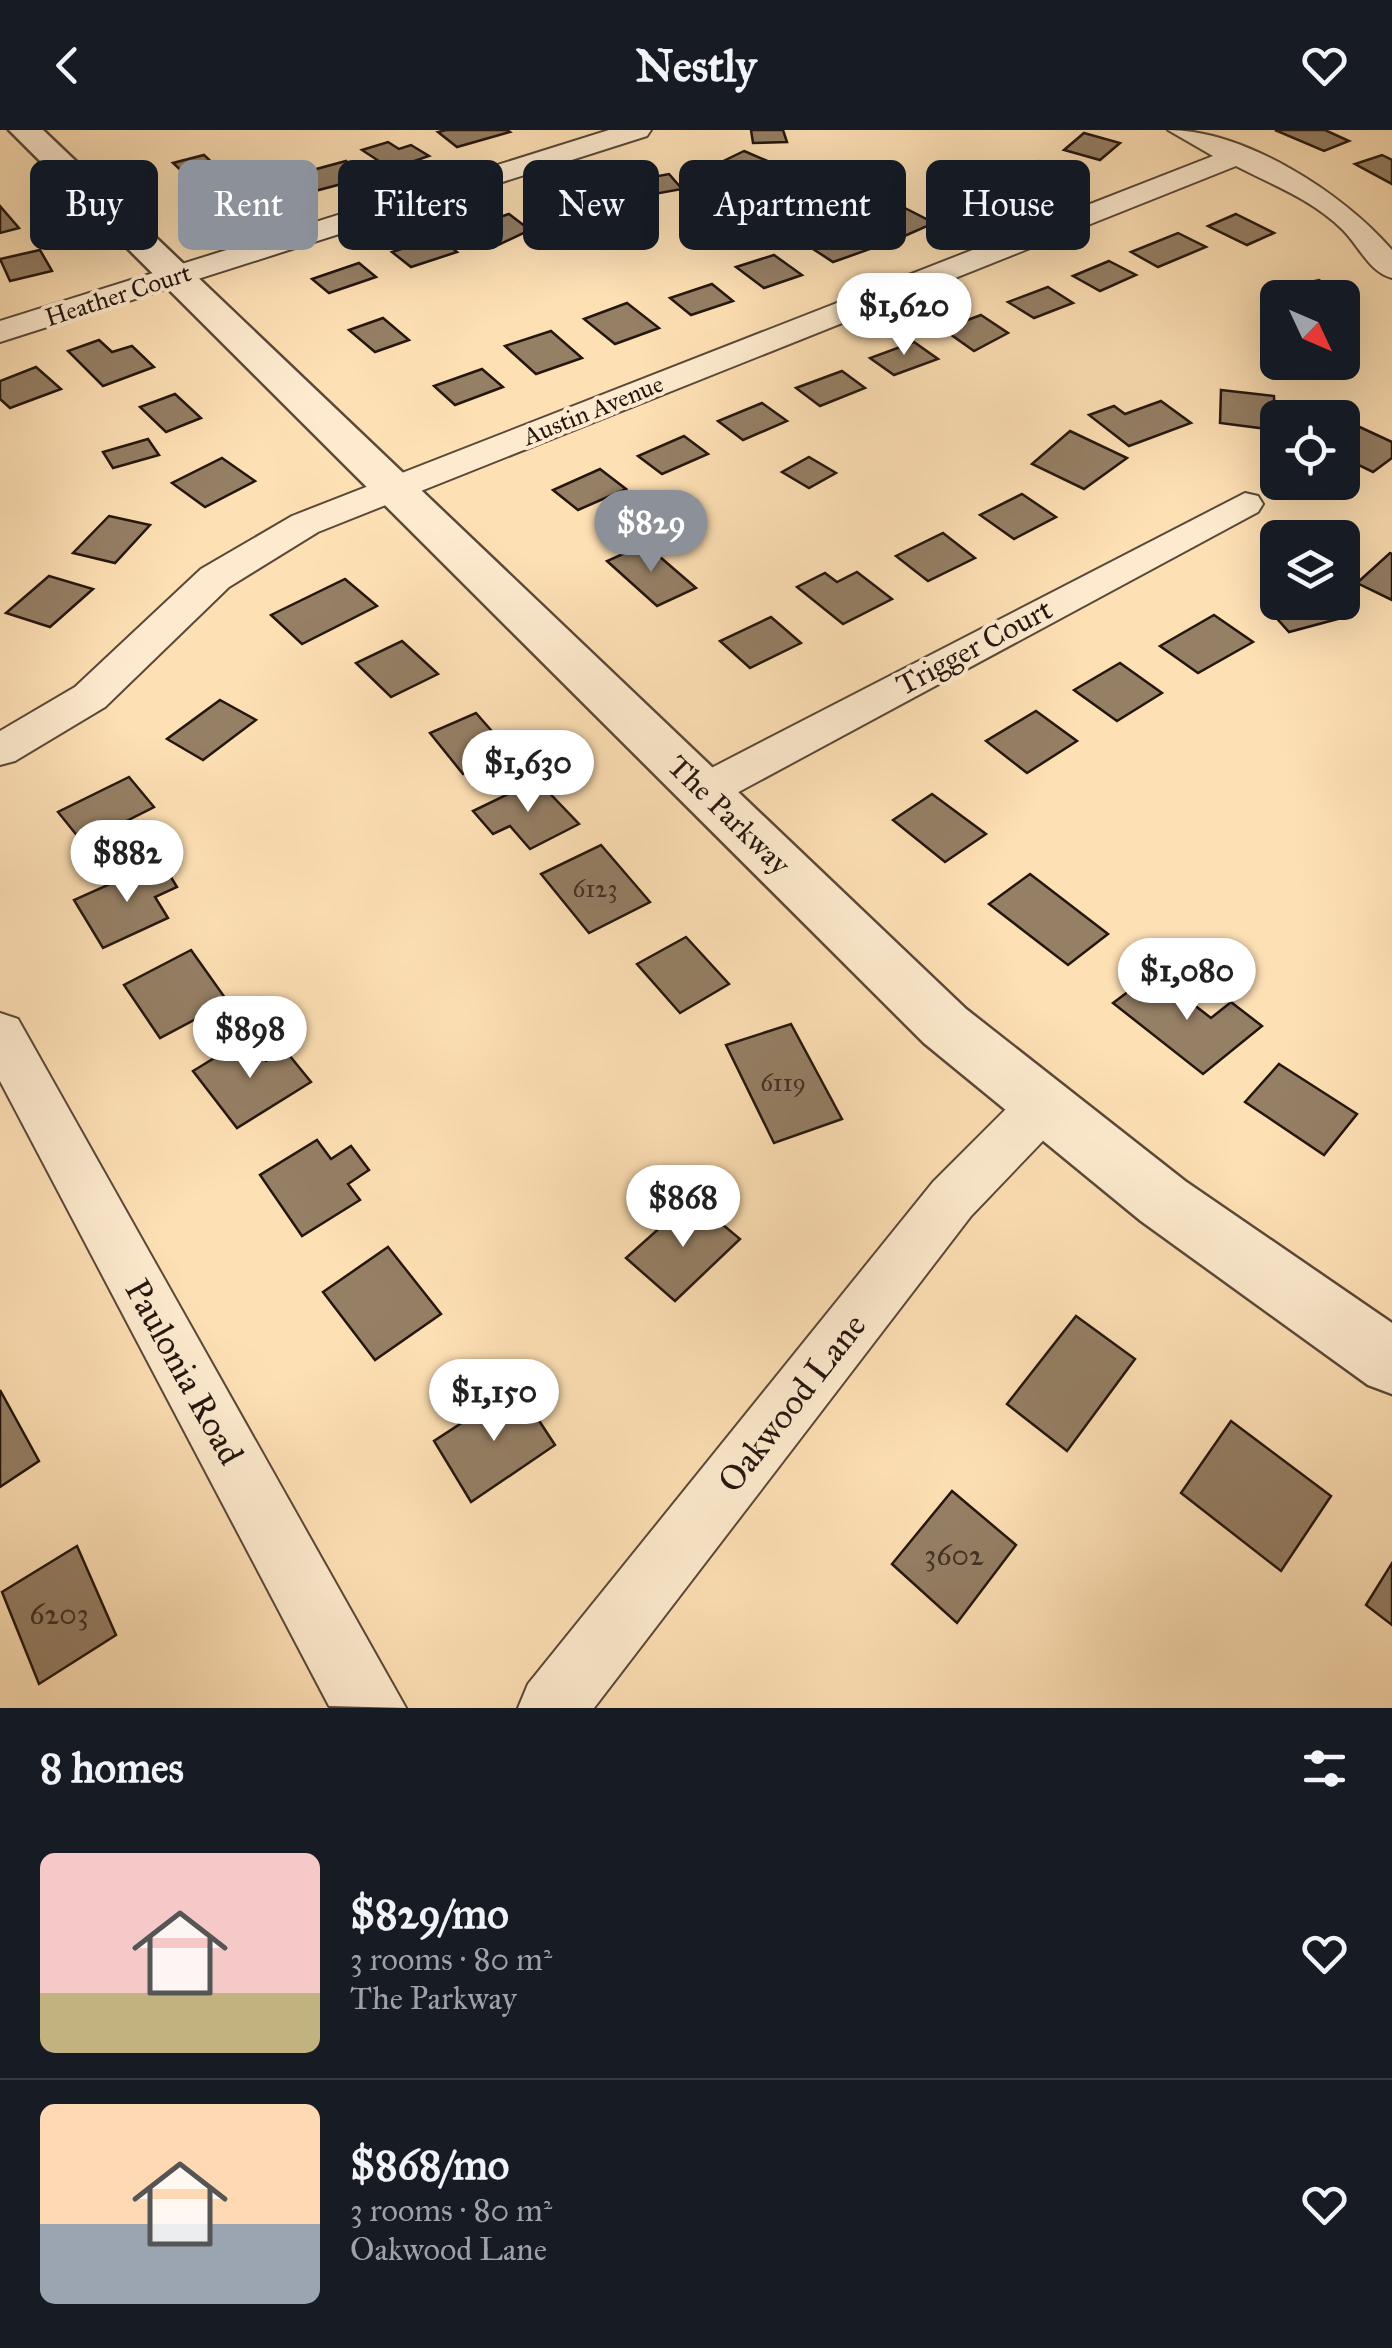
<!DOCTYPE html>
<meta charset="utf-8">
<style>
body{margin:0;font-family:"IM FELL Great Primer",serif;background:#20242c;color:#f1f3f6;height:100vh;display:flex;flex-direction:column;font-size:38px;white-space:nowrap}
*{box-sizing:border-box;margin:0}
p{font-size:32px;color:#9ea1a6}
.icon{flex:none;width:55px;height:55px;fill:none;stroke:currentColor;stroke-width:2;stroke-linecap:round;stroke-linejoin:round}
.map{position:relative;height:1578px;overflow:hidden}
.side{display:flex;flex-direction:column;background:#171b24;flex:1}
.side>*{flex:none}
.guide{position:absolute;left:30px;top:30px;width:1332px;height:90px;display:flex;gap:20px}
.needle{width:65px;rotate:134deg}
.controls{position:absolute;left:1260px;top:150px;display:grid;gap:20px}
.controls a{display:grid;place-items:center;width:100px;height:100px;border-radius:15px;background:#171b24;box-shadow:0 10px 40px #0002;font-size:50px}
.price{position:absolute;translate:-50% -85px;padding:0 22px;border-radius:35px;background:#fff;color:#222;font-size:32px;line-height:65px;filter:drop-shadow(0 2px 5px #0008)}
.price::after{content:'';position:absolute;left:50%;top:60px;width:30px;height:22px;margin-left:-15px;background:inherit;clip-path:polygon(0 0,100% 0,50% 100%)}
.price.on{background:#8c9099;color:#fff}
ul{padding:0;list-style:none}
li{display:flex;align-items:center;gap:30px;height:250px;padding:0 40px}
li+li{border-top:2px solid #363941}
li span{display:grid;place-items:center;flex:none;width:280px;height:200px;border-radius:15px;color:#555}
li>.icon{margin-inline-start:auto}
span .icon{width:120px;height:120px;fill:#fffc;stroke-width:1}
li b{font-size:42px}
h2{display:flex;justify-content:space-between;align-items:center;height:120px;padding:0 40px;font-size:42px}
.pill{padding:0 35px;border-radius:15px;background:#171b24;box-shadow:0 10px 40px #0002;font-size:35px;line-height:90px}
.pill.on{background:#8c9099;color:#fff}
header{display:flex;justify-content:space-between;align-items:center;height:130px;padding:0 40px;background:#171b24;font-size:45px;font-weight:700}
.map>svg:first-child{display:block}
.building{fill:#957f65;stroke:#24160f;stroke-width:2.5}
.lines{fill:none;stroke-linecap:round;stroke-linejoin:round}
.minor-casing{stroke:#5a4838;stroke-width:4}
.tertiary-casing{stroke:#5a4838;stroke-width:5}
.minor{fill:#feebcf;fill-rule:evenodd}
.tertiary{fill:#feebcf;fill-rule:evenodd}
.labels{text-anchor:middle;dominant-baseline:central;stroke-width:8;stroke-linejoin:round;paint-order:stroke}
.far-street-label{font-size:25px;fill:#24160f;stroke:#feebcf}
.number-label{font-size:25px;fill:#403024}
.street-label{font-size:30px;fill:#24160f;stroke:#feebcf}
.near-number-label{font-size:30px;fill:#403024}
.near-street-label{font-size:35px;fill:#24160f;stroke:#feebcf}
</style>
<header><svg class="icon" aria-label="back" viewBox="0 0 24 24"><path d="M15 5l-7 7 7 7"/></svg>Nestly<svg class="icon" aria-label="heart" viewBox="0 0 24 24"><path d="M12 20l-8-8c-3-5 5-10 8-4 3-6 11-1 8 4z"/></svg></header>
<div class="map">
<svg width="1392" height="1578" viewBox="0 0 1392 1578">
<rect width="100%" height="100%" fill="#fee0b5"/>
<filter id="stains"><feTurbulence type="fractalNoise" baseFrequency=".002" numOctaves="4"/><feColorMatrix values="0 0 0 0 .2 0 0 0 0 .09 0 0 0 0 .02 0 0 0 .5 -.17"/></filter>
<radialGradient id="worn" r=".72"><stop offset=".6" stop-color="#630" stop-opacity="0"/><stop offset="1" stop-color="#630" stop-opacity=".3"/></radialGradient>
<g class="building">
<polygon points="446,0 507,0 510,2 457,17 438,2"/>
<polygon points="751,0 783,0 787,12 753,13"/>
<polygon points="1275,0 1325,0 1349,11 1324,21"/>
<polygon points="1084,3 1120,13 1100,30 1064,20"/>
<polygon points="388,12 399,19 411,15 429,26 391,39 362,20"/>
<polygon points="744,21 779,36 746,52 735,47 727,51 703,41"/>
<polygon points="204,25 220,40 189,48 173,33"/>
<polygon points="1382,25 1392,30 1392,54 1355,34"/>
<polygon points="346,31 364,48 315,61 298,44"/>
<polygon points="1038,31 1065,45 1029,59 1002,44"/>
<polygon points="669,44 682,59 638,67 625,52"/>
<polygon points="261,51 284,71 218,91 195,69"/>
<polygon points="581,57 606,75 586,82 594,88 574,95 541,70"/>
<polygon points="969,57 995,70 963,84 937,71"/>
<polygon points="899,75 934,93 900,108 874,94 889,88 880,82"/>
<polygon points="0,76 19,98 0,103"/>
<polygon points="509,84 530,100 494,117 469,97"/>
<polygon points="1236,84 1274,103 1247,115 1208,96"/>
<polygon points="1178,103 1206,117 1158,137 1131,122"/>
<polygon points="848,104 870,119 833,132 810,117"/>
<polygon points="438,107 457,122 411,137 392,122"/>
<polygon points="40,120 52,141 10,151 0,129"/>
<polygon points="774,125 802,145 764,158 736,137"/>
<polygon points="1109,131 1136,145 1100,161 1073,146"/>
<polygon points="359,133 376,147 329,163 312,149"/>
<polygon points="1319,150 1342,168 1297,168 1284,158"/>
<polygon points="712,154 733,171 691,185 670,168"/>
<polygon points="1048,157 1073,173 1034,188 1008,172"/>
<polygon points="627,173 659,198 615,214 584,189"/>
<polygon points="981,185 1008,203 974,221 943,199"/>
<polygon points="383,188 409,210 375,222 349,200"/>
<polygon points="551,201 582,228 536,244 505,216"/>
<polygon points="99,210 112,222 132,216 154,237 103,256 68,221"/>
<polygon points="914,212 938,229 894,245 870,228"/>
<polygon points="36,237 61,259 10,278 0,269 0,251"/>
<polygon points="482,239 503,257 455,275 434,256"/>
<polygon points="842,241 865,258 820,276 796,258"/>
<polygon points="1221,260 1274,266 1275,300 1220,293"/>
<polygon points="175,264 201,288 166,302 140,277"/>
<polygon points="1161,271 1191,293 1129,316 1089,285 1114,276 1125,284"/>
<polygon points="762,273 787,291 743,310 718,291"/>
<polygon points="1351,293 1392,312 1392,328 1373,342 1342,327 1342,299"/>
<polygon points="1070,301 1127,328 1084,359 1032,334"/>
<polygon points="684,306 708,324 662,344 638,326"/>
<polygon points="148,309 159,325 113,338 103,322"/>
<polygon points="809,327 836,343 809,358 782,342"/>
<polygon points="222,328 255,351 205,377 172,353"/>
<polygon points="600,339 626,359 578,380 553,360"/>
<polygon points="1022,364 1056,387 1014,409 980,385"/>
<polygon points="109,386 150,395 115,433 73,423"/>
<polygon points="943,403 975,428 928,451 896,426"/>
<polygon points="645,414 696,458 657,476 607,431"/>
<polygon points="1390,423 1392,424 1392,470 1357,453"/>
<polygon points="857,442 892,469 843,494 797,457 825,443 837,452"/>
<polygon points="49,446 93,459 50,497 6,483"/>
<polygon points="345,449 377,476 302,514 271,485"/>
<polygon points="1278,468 1278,472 1330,472 1345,487 1289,502 1262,472"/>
<polygon points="1214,485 1253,512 1198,543 1160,516"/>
<polygon points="771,487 801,513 750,538 720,511"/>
<polygon points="402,511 438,544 391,567 356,533"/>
<polygon points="1120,533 1162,563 1117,591 1074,560"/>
<polygon points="220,570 256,590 203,630 167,609"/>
<polygon points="1036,581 1077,611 1027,643 986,611"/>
<polygon points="476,583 511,623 463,644 430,603"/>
<polygon points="129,647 154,677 83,713 58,682"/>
<polygon points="537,650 579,694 530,719 510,696 493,704 473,681"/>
<polygon points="932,664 986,704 945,732 893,690"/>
<polygon points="601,715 650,772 589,803 541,744"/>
<polygon points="161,731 177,757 155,767 168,788 103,818 74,770"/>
<polygon points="1030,744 1108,804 1068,835 989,774"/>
<polygon points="686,807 729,854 680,883 637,834"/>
<polygon points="191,820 228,872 160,908 124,855"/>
<polygon points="1153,843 1211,888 1231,872 1262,896 1203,944 1113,873"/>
<polygon points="791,894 842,989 774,1013 726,915"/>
<polygon points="247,908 266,931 285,920 311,952 237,998 193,941"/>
<polygon points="1279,934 1357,984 1324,1025 1245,972"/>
<polygon points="317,1010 331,1029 351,1016 369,1040 348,1054 360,1070 302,1106 260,1045"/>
<polygon points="692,1069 740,1109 675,1171 626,1128"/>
<polygon points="388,1117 441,1184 375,1230 323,1162"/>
<polygon points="1076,1186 1135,1229 1067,1321 1007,1274"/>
<polygon points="517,1257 555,1315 471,1372 434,1311"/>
<polygon points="0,1260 39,1331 0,1357"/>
<polygon points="1231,1291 1331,1366 1281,1441 1181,1363"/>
<polygon points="952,1361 1016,1415 957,1493 892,1434"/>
<polygon points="77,1416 116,1505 39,1554 2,1462"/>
<polygon points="1392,1433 1392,1495 1366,1475"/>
</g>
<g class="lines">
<defs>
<g id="minor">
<polygon points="609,0 651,0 647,6 0,212 0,191"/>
<path d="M1168,0C1245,0 1343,63 1392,120V148C1370,143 1359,116 1343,100C1313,70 1273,55 1236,36L318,402L229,457L105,577L15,631L0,635V601L75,557L201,439L292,386L1213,26Z"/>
<polygon points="1245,363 1258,366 1263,374 1258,382 720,672 704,677 688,672 682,661 688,650"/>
<polygon points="0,883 18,889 406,1578 329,1576 0,951"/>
<polygon points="1042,955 1060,961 1068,977 1060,993 971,1086 594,1578 518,1578 528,1554 933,1052 1024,961"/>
</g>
<polygon id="tertiary" points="9,0 43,0 966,879 1185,1051 1392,1193 1392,1264 1368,1255 1141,1091 924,913"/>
</defs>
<use href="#minor" class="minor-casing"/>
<use href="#tertiary" class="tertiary-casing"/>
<use href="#minor" class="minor"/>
<use href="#tertiary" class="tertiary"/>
</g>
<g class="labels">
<g class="far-street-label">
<text transform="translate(118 165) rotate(-18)">Heather Court</text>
<text transform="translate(593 280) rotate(-22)">Austin Avenue</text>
</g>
<g class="number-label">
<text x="595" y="758">6123</text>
<text x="783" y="952">6119</text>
</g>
<g class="street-label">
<text transform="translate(974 517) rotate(-28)">Trigger Court</text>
<text transform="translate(729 685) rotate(44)">The Parkway</text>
</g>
<g class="near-number-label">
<text x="954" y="1425">3602</text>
<text x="59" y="1484">6203</text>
</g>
<g class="near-street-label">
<text transform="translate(184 1242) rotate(61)">Paulonia Road</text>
<text transform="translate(792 1273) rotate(-52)">Oakwood Lane</text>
</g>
</g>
<rect width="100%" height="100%" filter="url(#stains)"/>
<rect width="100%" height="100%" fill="url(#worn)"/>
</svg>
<div class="controls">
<a><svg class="needle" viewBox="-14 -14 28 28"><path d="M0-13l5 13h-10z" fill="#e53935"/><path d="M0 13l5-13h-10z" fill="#9ea1a6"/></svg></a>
<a><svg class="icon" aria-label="locate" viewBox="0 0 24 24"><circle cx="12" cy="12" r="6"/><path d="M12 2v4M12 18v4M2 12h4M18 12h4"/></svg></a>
<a><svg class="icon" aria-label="layers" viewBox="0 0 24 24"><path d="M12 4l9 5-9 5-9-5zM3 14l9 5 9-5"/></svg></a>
</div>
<b class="price" style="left:904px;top:228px">$1,620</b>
<b class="price on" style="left:651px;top:445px">$829</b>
<b class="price" style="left:528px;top:685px">$1,630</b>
<b class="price" style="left:127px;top:775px">$882</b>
<b class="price" style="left:1187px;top:893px">$1,080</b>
<b class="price" style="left:250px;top:951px">$898</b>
<b class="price" style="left:683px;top:1120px">$868</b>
<b class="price" style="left:494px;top:1314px">$1,150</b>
<div class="guide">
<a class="pill">Buy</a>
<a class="pill on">Rent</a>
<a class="pill">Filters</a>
<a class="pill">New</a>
<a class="pill">Apartment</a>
<a class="pill">House</a>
</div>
</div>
<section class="side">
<h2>8 homes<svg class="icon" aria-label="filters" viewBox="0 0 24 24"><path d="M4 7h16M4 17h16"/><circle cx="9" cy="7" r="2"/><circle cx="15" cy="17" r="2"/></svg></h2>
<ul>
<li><span style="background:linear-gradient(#f6c9c9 70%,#c2b280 0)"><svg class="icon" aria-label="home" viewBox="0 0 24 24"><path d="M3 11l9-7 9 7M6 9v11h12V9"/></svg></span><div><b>$829/mo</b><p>3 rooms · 80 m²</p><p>The Parkway</p></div><svg class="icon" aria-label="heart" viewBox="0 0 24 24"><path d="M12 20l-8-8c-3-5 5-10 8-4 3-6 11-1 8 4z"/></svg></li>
<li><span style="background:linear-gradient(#ffd9b3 60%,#9aa5b1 0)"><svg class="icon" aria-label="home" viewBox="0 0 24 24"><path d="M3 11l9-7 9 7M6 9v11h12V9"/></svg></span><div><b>$868/mo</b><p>3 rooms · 80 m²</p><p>Oakwood Lane</p></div><svg class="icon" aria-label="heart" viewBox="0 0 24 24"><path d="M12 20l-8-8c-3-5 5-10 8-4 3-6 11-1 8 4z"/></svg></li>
</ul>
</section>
